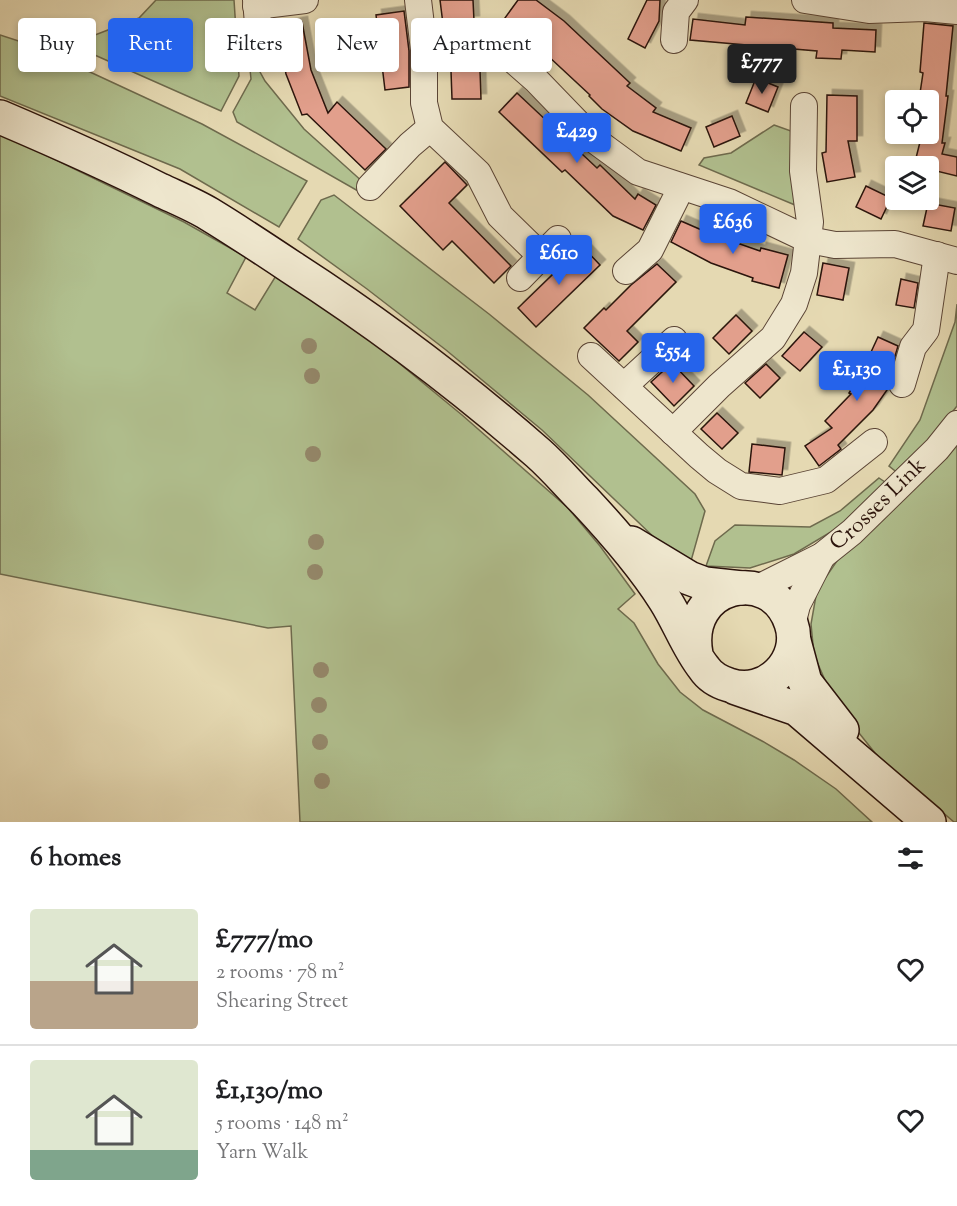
<!DOCTYPE html>
<meta charset="utf-8">
<style>
body{margin:0;font-family:"Sorts Mill Goudy",serif;background:#f2f2f2;color:#202124;height:100vh;display:flex;flex-direction:column;font-size:22px;white-space:nowrap}
*{box-sizing:border-box;margin:0}
p{font-size:20px;color:#757577}
.icon{flex:none;width:33px;height:33px;fill:none;stroke:currentColor;stroke-width:2;stroke-linecap:round;stroke-linejoin:round}
.map{position:relative;height:822px;overflow:hidden}
.details{display:flex;flex-direction:column;background:#fff;flex:1}
.details>*{flex:none}
.top-card{position:absolute;left:18px;top:18px;width:600px;height:54px;display:flex;gap:12px}
.controls{position:absolute;left:885px;top:90px;display:grid;gap:12px}
.controls a{display:grid;place-items:center;width:54px;height:54px;border-radius:6px;background:#fff;box-shadow:0 3px 9px #0003;font-size:30px}
.price{position:absolute;translate:-50% -51px;padding:0 14px;border-radius:6px;background:#2563eb;color:#fff;font-size:20px;line-height:39px;filter:drop-shadow(0 2px 3px #0008)}
.price::after{content:'';position:absolute;left:50%;top:36px;width:18px;height:14px;margin-left:-9px;background:inherit;clip-path:polygon(0 0,100% 0,50% 100%)}
.price.on{background:#222;color:#fff}
ul{padding:0;list-style:none}
li{display:flex;align-items:center;gap:18px;height:150px;padding:0 30px}
li+li{border-top:2px solid #e0e0e0}
li span{display:grid;place-items:center;flex:none;width:168px;height:120px;border-radius:6px;color:#555}
li>.icon{margin-inline-start:auto}
span .icon{width:72px;height:72px;fill:#fffc;stroke-width:1}
li b{font-size:26px}
h2{display:flex;justify-content:space-between;align-items:center;height:72px;padding:0 30px;font-size:26px}
.pill{padding:0 21px;border-radius:6px;background:#fff;box-shadow:0 3px 9px #0003;font-size:21px;line-height:54px}
.pill.on{background:#2563eb;color:#fff}
.map>svg:first-child{display:block}
.green{fill:#b1c08f;stroke:#6e6a4d;stroke-width:1.5}
.building{fill:#e29f8c;stroke:#2b130b;stroke-width:1.5;filter:url(#shadow)}
.lines{fill:none;stroke-linecap:round;stroke-linejoin:round}
.minor-casing{stroke:#5a4435;stroke-width:28}
.secondary-casing{stroke:#2b130b;stroke-width:36}
.minor{stroke:#eee6cd;stroke-width:26}
.secondary{stroke:#eee6cd;stroke-width:33}
.tree{fill:#95896c}
.labels{text-anchor:middle;dominant-baseline:central;stroke-width:4.5;stroke-linejoin:round;paint-order:stroke}
.street-label{font-size:22px;fill:#2b130b;stroke:#eee6cd}
</style>
<div class="map">
<svg width="957" height="822" viewBox="0 0 957 822">
<defs>
<filter id="shadow"><feDropShadow dx="5.5" dy="-5.5" stdDeviation="0" flood-color="#0004"/></filter>
</defs>
<rect width="100%" height="100%" fill="#e5d9b2"/>
<filter id="stains"><feTurbulence type="fractalNoise" baseFrequency=".00333" numOctaves="4"/><feColorMatrix values="0 0 0 0 .2 0 0 0 0 .09 0 0 0 0 .02 0 0 0 .5 -.17"/></filter>
<radialGradient id="worn" r=".72"><stop offset=".6" stop-color="#630" stop-opacity="0"/><stop offset="1" stop-color="#630" stop-opacity=".3"/></radialGradient>
<g class="green">
<polygon points="156,0 234,0 239,76 221,111 54,37 95,35 139,18"/>
<polygon points="0,35 34,46 202,124 307,181 279,227 180,169 0,96"/>
<polygon points="248,50 265,81 304,129 364,183 358,191 237,122 233,112 251,79"/>
<polygon points="774,125 791,131 795,205 699,165 704,158 731,153"/>
<polygon points="0,133 184,222 246,257 227,293 255,310 277,274 360,331 462,415 568,508 600,546 635,594 618,609 634,623 658,664 680,692 703,710 762,741 794,760 836,789 872,822 300,822 291,626 268,628 0,574"/>
<polygon points="334,195 489,314 588,395 695,494 705,511 691,561 661,544 542,430 446,350 367,289 298,239 321,200"/>
<polygon points="957,304 957,406 932,438 899,474 889,466 920,420 955,322"/>
<polygon points="957,437 957,822 954,822 879,758 835,703 814,655 811,624 817,590 841,555"/>
<polygon points="879,478 888,484 846,523 794,554 750,568 706,566 715,541 735,525 810,527 840,511"/>
</g>
<g class="building">
<polygon points="440,0 473,0 474,21 443,24"/>
<polygon points="518,0 536,0 564,21 630,83 627,86 656,108 653,112 691,128 681,151 633,131 602,109 589,96 590,95 533,42 531,44 502,22"/>
<polygon points="647,0 660,0 659,21 645,48 628,39"/>
<polygon points="404,11 409,51 409,87 385,90 376,15"/>
<polygon points="746,17 833,23 833,28 876,30 875,52 842,50 841,59 816,58 817,51 690,40 693,19 745,25"/>
<polygon points="302,22 311,70 328,113 337,102 386,149 365,170 307,114 302,115 286,74 277,27"/>
<polygon points="924,23 953,26 946,96 948,96 942,143 945,143 942,154 957,157 957,176 928,169 928,166 914,166 921,138 928,140 928,100 919,100 923,73 920,72"/>
<polygon points="480,70 481,99 452,99 451,71"/>
<polygon points="756,78 778,87 768,112 746,103"/>
<polygon points="517,93 597,168 600,165 635,199 638,194 656,205 643,230 613,216 565,170 562,172 499,112"/>
<polygon points="827,95 857,96 857,141 848,141 855,177 827,182 822,153 826,152"/>
<polygon points="732,116 740,136 714,147 706,127"/>
<polygon points="445,162 467,185 449,203 511,266 494,283 452,241 443,250 400,206"/>
<polygon points="866,186 891,198 881,219 856,207"/>
<polygon points="928,203 955,208 951,231 923,226"/>
<polygon points="681,221 720,238 720,237 760,251 761,248 788,255 779,288 752,281 753,278 711,263 671,242"/>
<polygon points="582,246 600,265 536,327 518,308"/>
<polygon points="823,263 849,268 843,300 817,295"/>
<polygon points="657,264 676,282 627,331 638,342 619,361 584,328 604,308 606,310 631,285"/>
<polygon points="901,279 918,283 914,308 896,305"/>
<polygon points="736,315 752,331 729,354 713,338"/>
<polygon points="804,332 822,347 800,371 782,356"/>
<polygon points="878,337 898,346 888,380 887,390 873,410 838,445 841,449 819,466 805,446 832,428 825,421 851,394 849,393 859,378"/>
<polygon points="672,363 694,386 674,406 651,382"/>
<polygon points="766,364 780,378 760,398 745,383"/>
<polygon points="717,413 738,433 722,449 701,429"/>
<polygon points="752,444 785,448 782,475 749,472"/>
</g>
<g class="lines">
<defs>
<g id="minor">
<polyline points="256,0 260,48"/>
<polyline points="418,0 424,50 424,103 430,128 478,173 500,216 541,256"/>
<polyline points="805,0 869,10 925,8 957,11"/>
<polyline points="256,6 305,0"/>
<polyline points="674,40 676,12 685,0"/>
<polyline points="424,50 452,48 490,49 511,58 536,80 593,139 638,172 729,202 809,240 835,245 895,244 957,261"/>
<polyline points="370,187 410,145 430,128"/>
<polyline points="626,271 650,250 676,198 679,186"/>
<polyline points="520,278 558,239"/>
<polyline points="591,356 699,456 717,471 741,486 780,491 826,480 874,442"/>
<polyline points="902,384 913,347 926,330 937,255"/>
<polyline points="624,386 674,340"/>
<polyline points="673,432 719,386 773,338 794,304 804,273 810,222 803,171 804,106"/>
<path id="s1" d="M756,589L822,556L852,532L937,449L957,424"/>
<polyline points="792,625 797,605 822,556"/>
</g>
<g id="secondary">
<path d="M0,117C54,140 108,164 160,190C177,198 194,205 209,214C237,231 264,249 291,267C378,323 460,385 538,453C555,468 569,485 585,501C614,532 642,564 665,600C679,622 688,648 704,668C710,677 719,682 729,685C766,698 804,660 791,623C771,563 683,584 696,654"/>
<polyline points="631,543 689,578 705,584 742,588"/>
<polyline points="794,641 805,682 842,730"/>
<polyline points="736,688 797,709 929,822"/>
</g>
</defs>
<use href="#minor" class="minor-casing"/>
<use href="#secondary" class="secondary-casing"/>
<use href="#minor" class="minor"/>
<use href="#secondary" class="secondary"/>
</g>
<g class="tree">
<circle cx="309" cy="346" r="8"/>
<circle cx="312" cy="376" r="8"/>
<circle cx="313" cy="454" r="8"/>
<circle cx="316" cy="542" r="8"/>
<circle cx="315" cy="572" r="8"/>
<circle cx="321" cy="670" r="8"/>
<circle cx="319" cy="705" r="8"/>
<circle cx="320" cy="742" r="8"/>
<circle cx="322" cy="781" r="8"/>
</g>
<g class="labels">
<g class="street-label">
<text stroke="none"><textPath href="#s1" startOffset="150">Crosses Link</textPath></text>
</g>
</g>
<rect width="100%" height="100%" filter="url(#stains)"/>
<rect width="100%" height="100%" fill="url(#worn)"/>
</svg>
<div class="controls">
<a><svg class="icon" aria-label="locate" viewBox="0 0 24 24"><circle cx="12" cy="12" r="6"/><path d="M12 2v4M12 18v4M2 12h4M18 12h4"/></svg></a>
<a><svg class="icon" aria-label="layers" viewBox="0 0 24 24"><path d="M12 4l9 5-9 5-9-5zM3 14l9 5 9-5"/></svg></a>
</div>
<b class="price on" style="left:762px;top:95px">£777</b>
<b class="price" style="left:577px;top:164px">£429</b>
<b class="price" style="left:733px;top:255px">£636</b>
<b class="price" style="left:559px;top:286px">£610</b>
<b class="price" style="left:673px;top:384px">£554</b>
<b class="price" style="left:857px;top:402px">£1,130</b>
<div class="top-card">
<a class="pill">Buy</a>
<a class="pill on">Rent</a>
<a class="pill">Filters</a>
<a class="pill">New</a>
<a class="pill">Apartment</a>
</div>
</div>
<section class="details">
<h2>6 homes<svg class="icon" aria-label="filters" viewBox="0 0 24 24"><path d="M4 7h16M4 17h16"/><circle cx="9" cy="7" r="2"/><circle cx="15" cy="17" r="2"/></svg></h2>
<ul>
<li><span style="background:linear-gradient(#dfe7d0 60%,#b9a48a 0)"><svg class="icon" aria-label="home" viewBox="0 0 24 24"><path d="M3 11l9-7 9 7M6 9v11h12V9"/></svg></span><div><b>£777/mo</b><p>2 rooms · 78 m²</p><p>Shearing Street</p></div><svg class="icon" aria-label="heart" viewBox="0 0 24 24"><path d="M12 20l-8-8c-3-5 5-10 8-4 3-6 11-1 8 4z"/></svg></li>
<li><span style="background:linear-gradient(#dfe7d0 75%,#7fa58c 0)"><svg class="icon" aria-label="home" viewBox="0 0 24 24"><path d="M3 11l9-7 9 7M6 9v11h12V9"/></svg></span><div><b>£1,130/mo</b><p>5 rooms · 148 m²</p><p>Yarn Walk</p></div><svg class="icon" aria-label="heart" viewBox="0 0 24 24"><path d="M12 20l-8-8c-3-5 5-10 8-4 3-6 11-1 8 4z"/></svg></li>
</ul>
</section>
